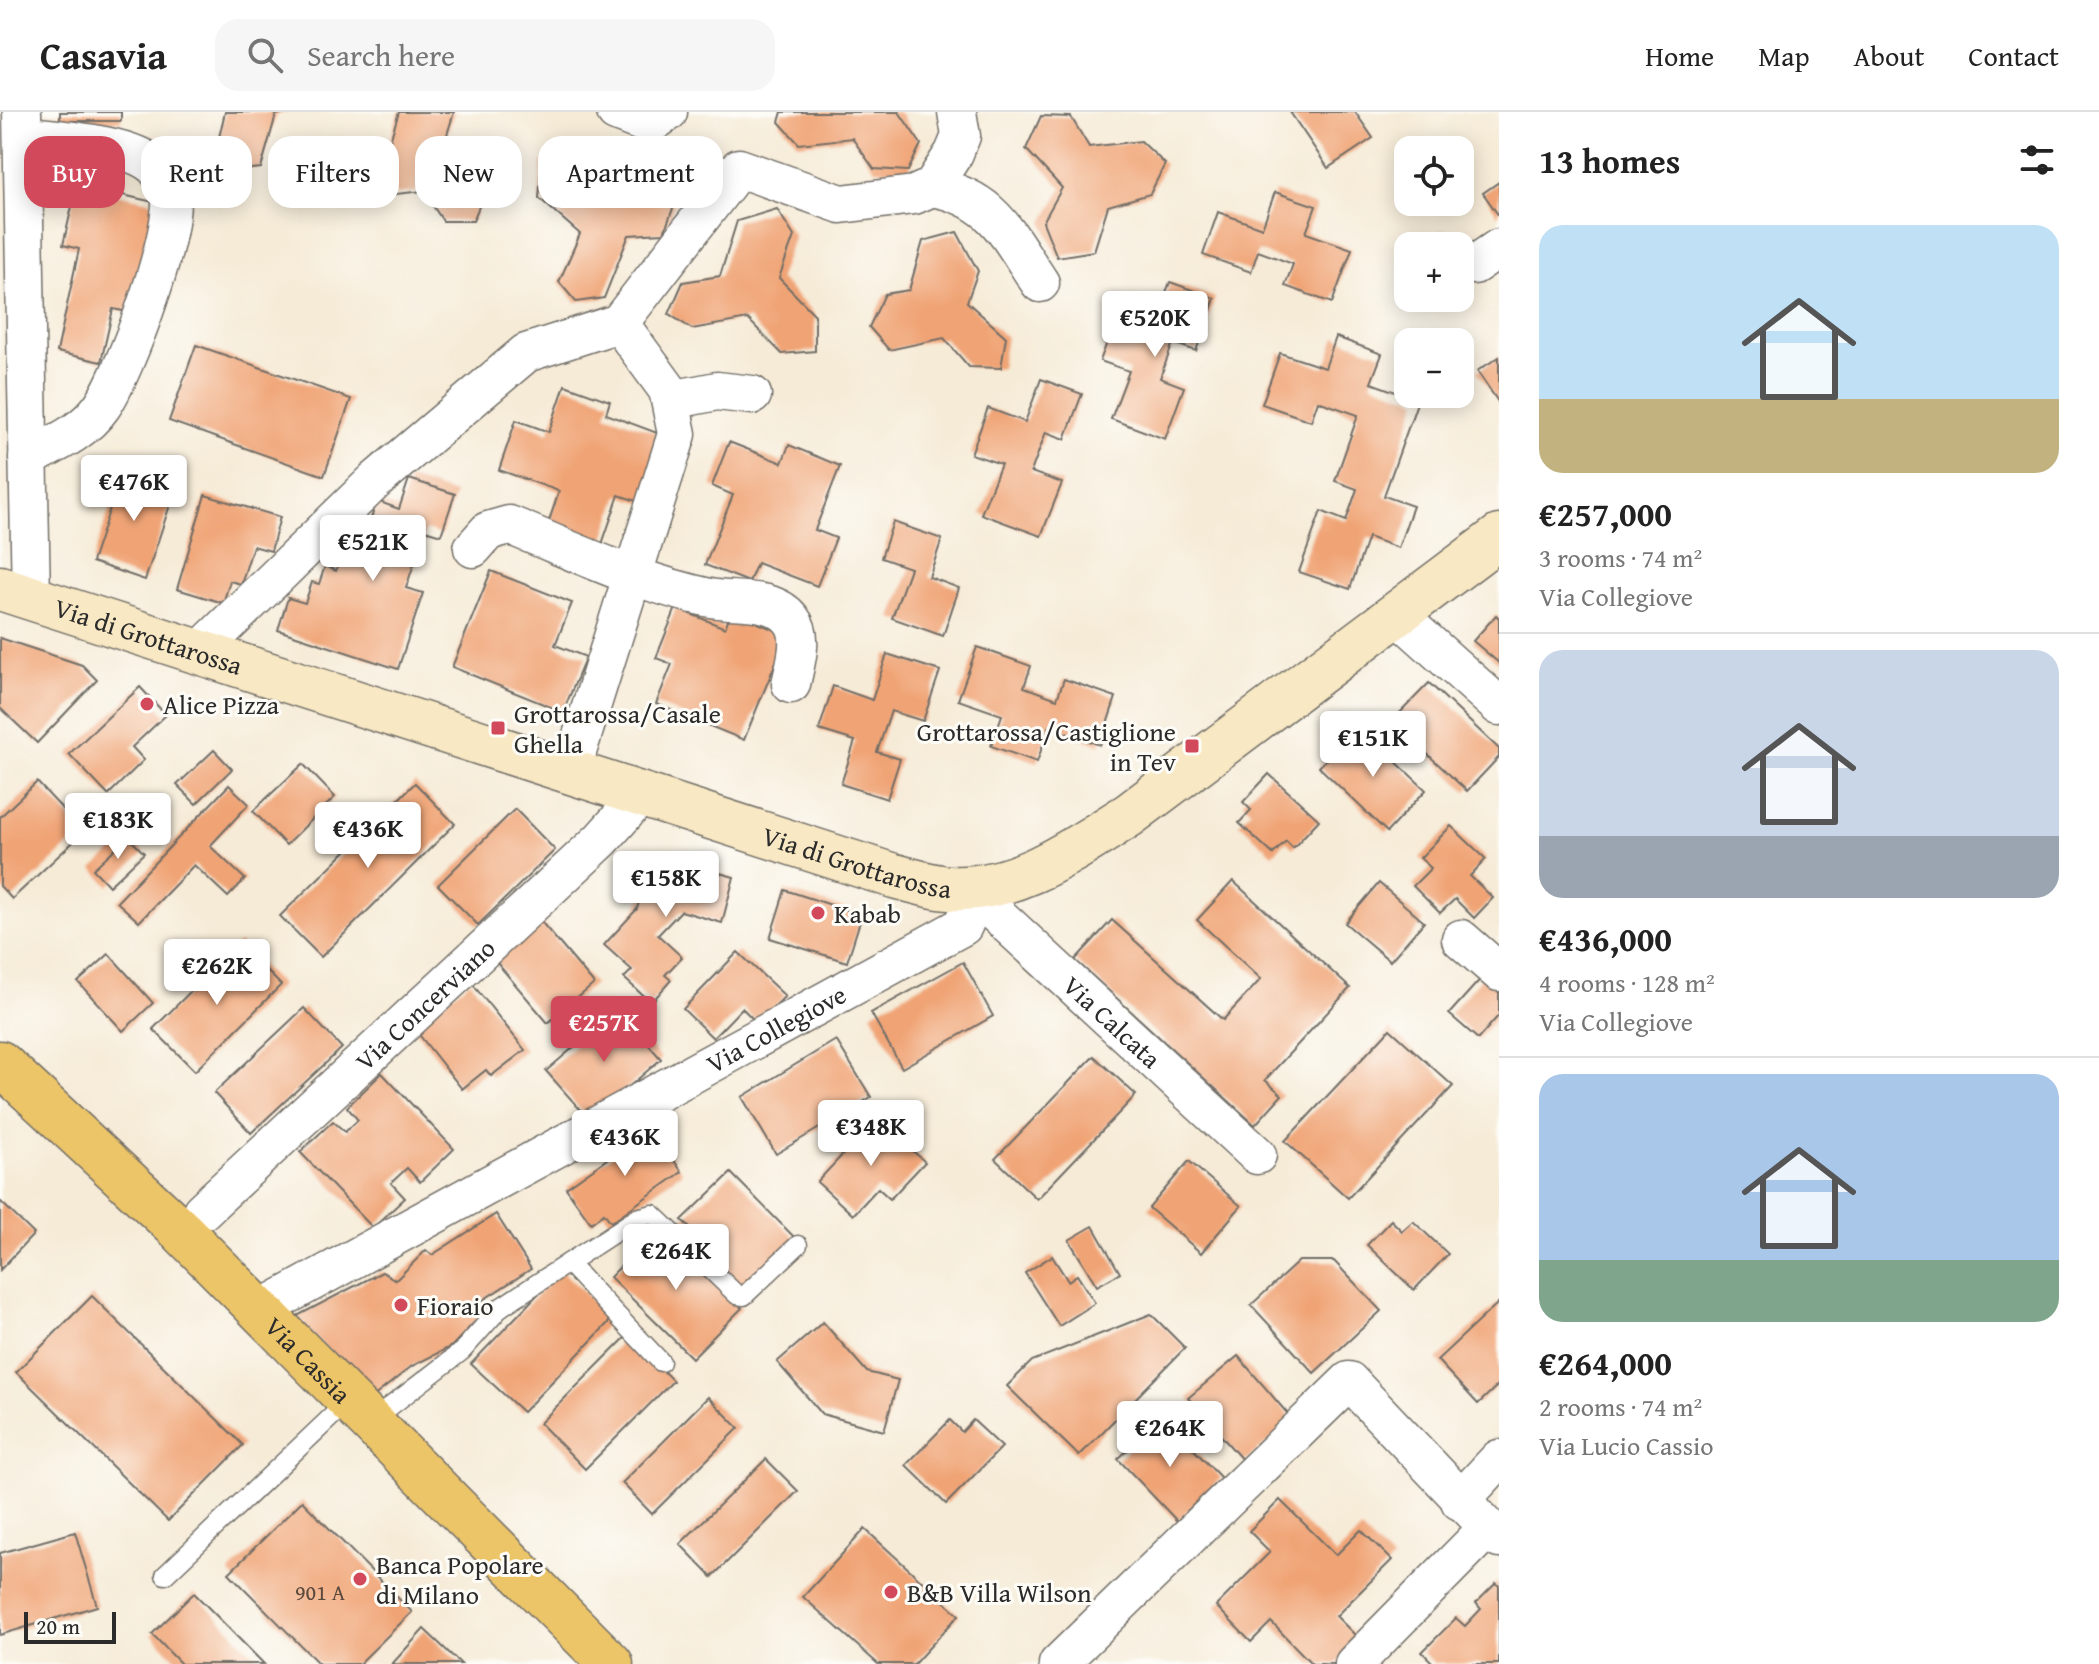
<!DOCTYPE html>
<meta charset="utf-8">
<style>
body{margin:0;font-family:"Gentium Book Plus",serif;background:#f6f6f6;color:#222;height:100vh;display:flex;flex-direction:column;font-size:30px;white-space:nowrap}
*{box-sizing:border-box;margin:0}
p{font-size:26px;color:#767676}
.icon{flex:none;width:44px;height:44px;fill:none;stroke:currentColor;stroke-width:2;stroke-linecap:round;stroke-linejoin:round}
.map{position:relative;flex:1;overflow:hidden}
.panel{display:flex;flex-direction:column;background:#fff;width:600px}
.panel>*{flex:none}
.banner{position:absolute;left:24px;top:24px;width:760px;height:72px;display:flex;gap:16px}
.fabs{position:absolute;left:1394px;top:24px;display:grid;gap:16px}
.fabs a{display:grid;place-items:center;width:80px;height:80px;border-radius:16px;background:#fff;box-shadow:0 4px 20px #0003;font-size:40px}
.scale{position:absolute;left:24px;bottom:20px;width:92px;box-sizing:border-box;padding-left:8px;border:4px solid #2b2b2b;border-top:0;font-size:22px;line-height:28px;white-space:nowrap;color:#2b2b2b;-webkit-text-stroke:6px #fdfcf7;paint-order:stroke}
.price{position:absolute;translate:-50% -68px;padding:0 18px;border-radius:8px;background:#fff;color:#222;font-size:26px;line-height:52px;filter:drop-shadow(0 2px 4px #0008)}
.price::after{content:'';position:absolute;left:50%;top:48px;width:24px;height:18px;margin-left:-12px;background:inherit;clip-path:polygon(0 0,100% 0,50% 100%)}
.price.on{background:#d1495b;color:#fff}
ul{padding:0;list-style:none}
li{display:grid;align-content:center;gap:16px;height:424px;padding:0 40px}
li+li{border-top:2px solid #e0e0e0}
li span{display:grid;place-items:center;height:248px;border-radius:24px;color:#555}
li>.icon{margin-inline-start:auto}
span .icon{width:144px;height:144px;fill:#fffc;stroke-width:1}
li b{font-size:34px}
h2{display:flex;justify-content:space-between;align-items:center;height:96px;padding:0 40px;font-size:34px}
.tag{padding:0 28px;border-radius:24px;background:#fff;box-shadow:0 4px 20px #0003;font-size:28px;line-height:72px}
.tag.on{background:#d1495b;color:#fff}
header{display:flex;align-items:center;gap:48px;box-sizing:border-box;height:112px;padding:0 40px;background:#fff;border-bottom:2px solid #e0e0e0}
header strong{font-size:38px}
nav{display:flex;gap:44px;margin-inline-start:auto;font-size:28px}
.search{width:560px;height:72px;background:#f6f6f6;display:flex;align-items:center;gap:20px;box-sizing:border-box;padding:0 28px;border-radius:24px;color:#767676;font-size:30px}
main{display:flex;flex:1;min-height:0}
.map>svg:first-child{display:block}
.building{fill:#f0a476}
.lines{fill:none;stroke-linecap:round;stroke-linejoin:round}
.lane-casing{stroke:#726e67;stroke-width:21}
.street-casing{stroke:#726e67;stroke-width:41}
.secondary-casing{stroke:#726e67;stroke-width:47}
.primary-casing{stroke:#726e67;stroke-width:47}
.lane{stroke:#fff;stroke-width:18}
.street{stroke:#fff;stroke-width:38}
.secondary{stroke:#f8e8c3;stroke-width:44}
.primary{stroke:#edc569;stroke-width:44}
.poi-dot{fill:#d1495b;stroke:#fdfcf7;stroke-width:3}
.labels{text-anchor:middle;dominant-baseline:central;stroke-width:6;stroke-linejoin:round;paint-order:stroke}
.number-label{font-size:22px;fill:#5c493e}
.street-label{font-size:26px;fill:#2b2b2b;stroke:#fdfcf7}
.poi-label{font-size:26px;fill:#2b2b2b;stroke:#fdfcf7;text-anchor:start}
</style>
<header>
<strong>Casavia</strong>
<div class="search"><svg class="icon" aria-label="search" viewBox="0 0 24 24"><circle cx="10" cy="10" r="6"/><path d="M15 15l6 6"/></svg>Search here</div>
<nav><a>Home</a><a>Map</a><a>About</a><a>Contact</a></nav>
</header>
<main>
<div class="map">
<svg width="1499" height="1552" viewBox="0 0 1499 1552">
<rect width="100%" height="100%" fill="#fdfcf7"/>
<filter id="ink" filterUnits="userSpaceOnUse"><feTurbulence type="fractalNoise" baseFrequency=".0125" numOctaves="2"/><feDisplacementMap in="SourceGraphic" scale="16" xChannelSelector="R" yChannelSelector="G"/><feConvolveMatrix kernelMatrix="1 2 1 2 8 2 1 2 1" color-interpolation-filters="sRGB"/></filter>
<filter id="wash" filterUnits="userSpaceOnUse"><feTurbulence type="fractalNoise" baseFrequency=".006" numOctaves="4" result="noise"/><feDisplacementMap in="SourceGraphic" scale="32" xChannelSelector="R" yChannelSelector="G"/><feGaussianBlur stdDeviation="1.8" result="paint"/><feColorMatrix in="noise" values="0 0 0 0 0 0 0 0 0 0 0 0 0 0 0 0 0 1.4 0 .05"/><feComposite in="paint" operator="in"/></filter>
<g filter="url(#wash)">
<rect width="100%" height="100%" fill="#f6ebd7"/>
<g id="blocks">
<g class="building">
<rect x="60" y="0" width="61" height="9"/>
<polygon points="225,0 288,0 276,3 261,56 232,59 216,38"/>
<polygon points="399,0 454,0 443,36 483,85 473,109 443,109 423,79 360,86 339,64 351,38 389,32"/>
<polygon points="782,0 899,0 921,32 908,59 874,57 852,26 799,32 779,10"/>
<polygon points="1290,0 1355,0 1373,26 1328,56"/>
<polygon points="1041,4 1071,5 1089,35 1141,29 1165,52 1150,82 1108,94 1094,139 1057,145 1043,110 1062,76 1026,37"/>
<polygon points="542,49 582,52 605,76 652,67 676,88 664,121 629,123 604,186 576,190 559,170 580,122 539,86"/>
<polygon points="79,64 116,72 114,81 162,92 138,202 113,197 101,250 57,240 79,137 63,133"/>
<polygon points="1499,70 1499,104 1483,81"/>
<polygon points="1275,80 1316,94 1306,121 1352,137 1332,191 1285,174 1293,152 1258,139 1251,160 1203,143 1218,100 1262,116"/>
<polygon points="777,97 794,124 779,166 815,203 815,239 782,242 748,207 692,217 669,202 683,170 720,164 737,109"/>
<polygon points="1443,118 1453,134 1417,134"/>
<polygon points="957,120 978,159 967,190 1006,225 1001,256 969,255 944,226 889,238 869,215 885,182 909,178 923,129"/>
<polygon points="1170,170 1215,186 1196,239 1173,231 1160,266 1184,275 1165,327 1111,307 1129,259 1100,249 1116,207 1151,220"/>
<polygon points="1336,225 1382,242 1371,271 1418,288 1384,384 1413,394 1398,436 1368,425 1350,477 1299,460 1321,399 1346,409 1357,377 1335,369 1358,303 1318,289 1311,309 1262,292 1280,241 1325,256"/>
<polygon points="196,233 351,287 324,364 169,309"/>
<polygon points="1499,245 1499,291 1477,259"/>
<polygon points="1041,267 1082,282 1065,327 1046,320 1031,360 1062,371 1041,424 981,402 1001,352 971,342 988,296 1025,310"/>
<polygon points="565,273 610,289 606,302 668,325 645,392 619,383 601,435 547,415 559,379 499,358 516,308 549,320"/>
<polygon points="729,330 782,351 789,333 840,354 815,418 836,426 817,474 757,451 749,470 705,453 733,383 712,374"/>
<polygon points="124,354 177,372 145,468 92,450"/>
<polygon points="409,367 455,382 441,423 425,418 406,476 423,481 398,557 278,518 288,486 305,491 312,470 319,472 325,454 336,459 343,439 358,444 377,389 399,397"/>
<polygon points="205,383 280,405 271,439 253,434 241,472 230,469 223,491 177,477"/>
<polygon points="893,410 942,427 929,465 959,476 943,524 892,506 910,456 881,446"/>
<polygon points="491,459 572,491 555,533 586,545 563,600 452,555"/>
<polygon points="676,496 725,516 731,500 787,523 744,628 656,592 672,552 656,546"/>
<polygon points="1496,503 1499,506 1499,551 1473,529"/>
<polygon points="0,526 82,553 97,568 37,631 0,596"/>
<polygon points="977,535 1031,554 1024,575 1057,587 1064,567 1116,585 1100,633 1049,615 1037,650 991,634 1002,603 958,588"/>
<polygon points="887,542 940,559 923,609 891,599 877,640 900,647 887,687 841,672 855,629 819,618 833,574 872,588"/>
<polygon points="1429,571 1499,637 1499,645 1467,679 1392,609"/>
<polygon points="140,575 166,603 132,635 144,648 108,683 69,642"/>
<polygon points="1358,614 1426,678 1387,720 1319,655"/>
<polygon points="214,638 232,657 196,692 177,673"/>
<polygon points="303,652 335,685 286,733 253,699"/>
<polygon points="1269,662 1319,708 1293,736 1286,729 1273,742 1239,711 1251,698 1243,690"/>
<polygon points="37,670 84,720 12,787 0,774 0,705"/>
<polygon points="415,671 455,712 321,845 280,804"/>
<polygon points="229,673 249,692 210,734 245,767 228,785 194,753 139,810 117,790"/>
<polygon points="515,697 555,738 478,813 438,773"/>
<polygon points="1451,714 1486,747 1470,764 1493,786 1474,806 1455,787 1440,801 1413,774 1431,756 1420,746"/>
<polygon points="128,725 144,741 109,774 93,757"/>
<polygon points="652,742 734,765 722,811 681,799 658,823 682,845 665,863 671,868 651,891 624,866 632,858 604,833 637,797"/>
<polygon points="1233,769 1350,876 1265,968 1282,983 1255,1013 1075,848 1112,808 1223,908 1261,867 1197,808"/>
<polygon points="1379,771 1424,810 1390,849 1345,811"/>
<polygon points="785,778 862,803 847,850 770,826"/>
<polygon points="538,806 594,872 548,911 492,845"/>
<polygon points="239,831 281,873 195,959 153,917"/>
<polygon points="738,840 785,884 758,912 742,896 713,926 683,897"/>
<polygon points="109,842 153,891 123,919 78,870"/>
<polygon points="963,850 993,904 902,956 871,901"/>
<polygon points="1485,862 1499,874 1499,903 1478,927 1449,902"/>
<polygon points="470,869 525,938 491,964 486,958 462,977 413,915"/>
<polygon points="304,896 342,936 251,1021 214,981"/>
<polygon points="618,897 661,947 600,1000 585,1003 546,959"/>
<polygon points="1390,917 1453,974 1348,1086 1285,1029"/>
<polygon points="836,928 871,985 776,1042 742,985"/>
<polygon points="1094,944 1136,983 1037,1087 995,1047"/>
<polygon points="382,961 454,1037 420,1070 407,1056 391,1071 405,1086 373,1116 300,1040 333,1009 345,1020 358,1008 347,995"/>
<polygon points="877,1006 925,1050 890,1087 878,1076 853,1103 817,1070"/>
<polygon points="651,1016 682,1060 611,1110 604,1101 591,1111 566,1076"/>
<polygon points="1189,1049 1241,1094 1201,1141 1149,1096"/>
<polygon points="731,1061 796,1127 742,1180 708,1145 713,1140 682,1108"/>
<polygon points="0,1089 34,1122 0,1158"/>
<polygon points="496,1102 531,1157 480,1190 487,1197 452,1234 412,1254 373,1285 295,1205 382,1160 396,1168 426,1138 432,1143"/>
<polygon points="1391,1108 1402,1119 1413,1109 1448,1142 1414,1178 1367,1133"/>
<polygon points="1093,1114 1120,1161 1097,1174 1069,1128"/>
<polygon points="660,1115 742,1196 692,1246 610,1165"/>
<polygon points="1052,1144 1068,1169 1077,1163 1095,1191 1059,1214 1025,1161"/>
<polygon points="1299,1149 1334,1149 1381,1199 1314,1261 1251,1193"/>
<polygon points="561,1158 612,1207 523,1300 471,1252"/>
<polygon points="92,1184 243,1333 168,1409 16,1260"/>
<polygon points="1499,1190 1499,1272 1478,1292 1437,1248"/>
<polygon points="1151,1202 1185,1236 1079,1344 1007,1274 1032,1249"/>
<polygon points="823,1210 867,1260 898,1268 884,1319 822,1302 777,1250"/>
<polygon points="628,1223 673,1269 585,1357 540,1311"/>
<polygon points="1238,1244 1293,1308 1244,1350 1188,1286"/>
<polygon points="708,1285 739,1316 652,1402 622,1371"/>
<polygon points="1163,1305 1221,1366 1177,1409 1118,1347"/>
<polygon points="950,1308 962,1320 973,1308 1002,1335 946,1392 906,1353"/>
<polygon points="766,1347 798,1379 712,1465 680,1432"/>
<polygon points="1280,1388 1336,1443 1361,1418 1392,1448 1336,1504 1360,1528 1336,1552 1312,1552 1271,1510 1251,1530 1216,1494 1270,1440 1249,1419"/>
<polygon points="302,1389 412,1500 359,1552 319,1552 229,1461"/>
<polygon points="865,1417 959,1503 914,1552 878,1552 803,1485"/>
<polygon points="75,1420 97,1494 0,1523 0,1441"/>
<polygon points="1496,1471 1499,1474 1499,1552 1434,1552 1422,1540 1456,1506 1465,1514 1481,1497 1476,1491"/>
<polygon points="194,1481 264,1552 181,1552 152,1522"/>
<polygon points="424,1517 461,1552 392,1552"/>
</g>
</g>
</g>
<g filter="url(#ink)">
<use href="#blocks" fill-opacity="0" stroke="#726e67" stroke-width="2"/>
<g class="lines">
<defs>
<g id="lane">
<polyline points="568,1151 637,1106 653,1102 737,1183 744,1184 798,1133"/>
<polyline points="370,1310 462,1239 501,1195 568,1151 661,1250"/>
<polyline points="165,1463 348,1289"/>
</g>
<g id="street">
<polyline points="22,0 31,487"/>
<polyline points="616,0 649,13 668,0"/>
<path d="M23,23C57,28 127,31 153,53C159,58 168,73 170,79C179,116 125,261 102,294C84,320 55,332 28,346"/>
<path d="M932,75C994,86 1007,122 1040,171"/>
<polyline points="1474,153 1499,136"/>
<polyline points="671,288 717,279 752,283"/>
<path d="M473,436L488,419L509,413C574,439 641,472 710,486C735,491 773,484 791,507C805,524 795,552 791,572"/>
<polyline points="1395,501 1499,594"/>
<polyline points="200,539 375,369 526,241 619,211 739,56 841,92 914,83 932,75 954,41 961,24 957,0"/>
<polyline points="571,659 677,322 668,278 619,211"/>
<path id="s1" d="M967,775L1257,1043"/>
<polyline points="1461,827 1499,860"/>
<path id="s2" d="M202,1099L601,728L643,681"/>
<path id="s3" d="M258,1199L963,814L972,793L967,775"/>
<polyline points="1460,1389 1499,1347"/>
<polyline points="1058,1552 1349,1269 1499,1427"/>
<polyline points="1354,1552 1488,1416"/>
</g>
<g id="secondary">
<path id="s4" d="M0,476L894,764C912,768 930,775 949,776C1017,780 1074,737 1129,703L1499,425"/>
</g>
<g id="primary">
<path id="s5" d="M0,951L181,1119L611,1552"/>
</g>
</defs>
<use href="#lane" class="lane-casing"/>
<use href="#street" class="street-casing"/>
<use href="#secondary" class="secondary-casing"/>
<use href="#primary" class="primary-casing"/>
<use href="#lane" class="lane"/>
<use href="#street" class="street"/>
<use href="#secondary" class="secondary"/>
<use href="#primary" class="primary"/>
</g>
</g>
<g class="poi-dot">
<circle cx="147" cy="592" r="8"/>
<rect x="490" y="608" width="16" height="16" rx="4"/>
<rect x="1184" y="626" width="16" height="16" rx="4"/>
<circle cx="818" cy="801" r="8"/>
<circle cx="401" cy="1193" r="8"/>
<circle cx="360" cy="1467" r="8"/>
<circle cx="891" cy="1480" r="8"/>
</g>
<g class="labels">
<g class="number-label">
<text x="320" y="1480">901 A</text>
</g>
<g class="street-label">
<text stroke="none"><textPath href="#s4" startOffset="156">Via di Grottarossa</textPath></text>
<text stroke="none"><textPath href="#s4" startOffset="900">Via di Grottarossa</textPath></text>
<text stroke="none"><textPath href="#s2" startOffset="304">Via Concerviano</textPath></text>
<text stroke="none"><textPath href="#s1" startOffset="198">Via Calcata</textPath></text>
<text stroke="none"><textPath href="#s3" startOffset="590">Via Collegiove</textPath></text>
<text stroke="none"><textPath href="#s5" startOffset="428">Via Cassia</textPath></text>
</g>
<g class="poi-label">
<text x="163" y="592">Alice Pizza</text>
<text x="514" y="601">Grottarossa/Casale<tspan x="514" dy="30">Ghella</tspan></text>
<text x="1176" y="619" text-anchor="end">Grottarossa/Castiglione<tspan x="1176" dy="30">in Tev</tspan></text>
<text x="834" y="801">Kabab</text>
<text x="417" y="1193">Fioraio</text>
<text x="376" y="1452">Banca Popolare<tspan x="376" dy="30">di Milano</tspan></text>
<text x="907" y="1480">B&amp;B Villa Wilson</text>
</g>
</g>
</svg>
<div class="fabs">
<a><svg class="icon" aria-label="locate" viewBox="0 0 24 24"><circle cx="12" cy="12" r="6"/><path d="M12 2v4M12 18v4M2 12h4M18 12h4"/></svg></a>
<a>+</a>
<a>−</a>
</div>
<div class="scale">20 m</div>
<b class="price" style="left:1155px;top:247px">€520K</b>
<b class="price" style="left:134px;top:411px">€476K</b>
<b class="price" style="left:373px;top:471px">€521K</b>
<b class="price" style="left:1373px;top:667px">€151K</b>
<b class="price" style="left:118px;top:749px">€183K</b>
<b class="price" style="left:368px;top:758px">€436K</b>
<b class="price" style="left:666px;top:807px">€158K</b>
<b class="price" style="left:217px;top:895px">€262K</b>
<b class="price on" style="left:604px;top:952px">€257K</b>
<b class="price" style="left:871px;top:1056px">€348K</b>
<b class="price" style="left:625px;top:1066px">€436K</b>
<b class="price" style="left:676px;top:1180px">€264K</b>
<b class="price" style="left:1170px;top:1357px">€264K</b>
<div class="banner">
<a class="tag on">Buy</a>
<a class="tag">Rent</a>
<a class="tag">Filters</a>
<a class="tag">New</a>
<a class="tag">Apartment</a>
</div>
</div>
<section class="panel">
<h2>13 homes<svg class="icon" aria-label="filters" viewBox="0 0 24 24"><path d="M4 7h16M4 17h16"/><circle cx="9" cy="7" r="2"/><circle cx="15" cy="17" r="2"/></svg></h2>
<ul>
<li><span style="background:linear-gradient(#bfe0f5 70%,#c2b280 0)"><svg class="icon" aria-label="home" viewBox="0 0 24 24"><path d="M3 11l9-7 9 7M6 9v11h12V9"/></svg></span><div><b>€257,000</b><p>3 rooms · 74 m²</p><p>Via Collegiove</p></div></li>
<li><span style="background:linear-gradient(#c9d6e8 75%,#9aa5b1 0)"><svg class="icon" aria-label="home" viewBox="0 0 24 24"><path d="M3 11l9-7 9 7M6 9v11h12V9"/></svg></span><div><b>€436,000</b><p>4 rooms · 128 m²</p><p>Via Collegiove</p></div></li>
<li><span style="background:linear-gradient(#a9c7e8 75%,#7fa58c 0)"><svg class="icon" aria-label="home" viewBox="0 0 24 24"><path d="M3 11l9-7 9 7M6 9v11h12V9"/></svg></span><div><b>€264,000</b><p>2 rooms · 74 m²</p><p>Via Lucio Cassio</p></div></li>
</ul>
</section>
</main>
